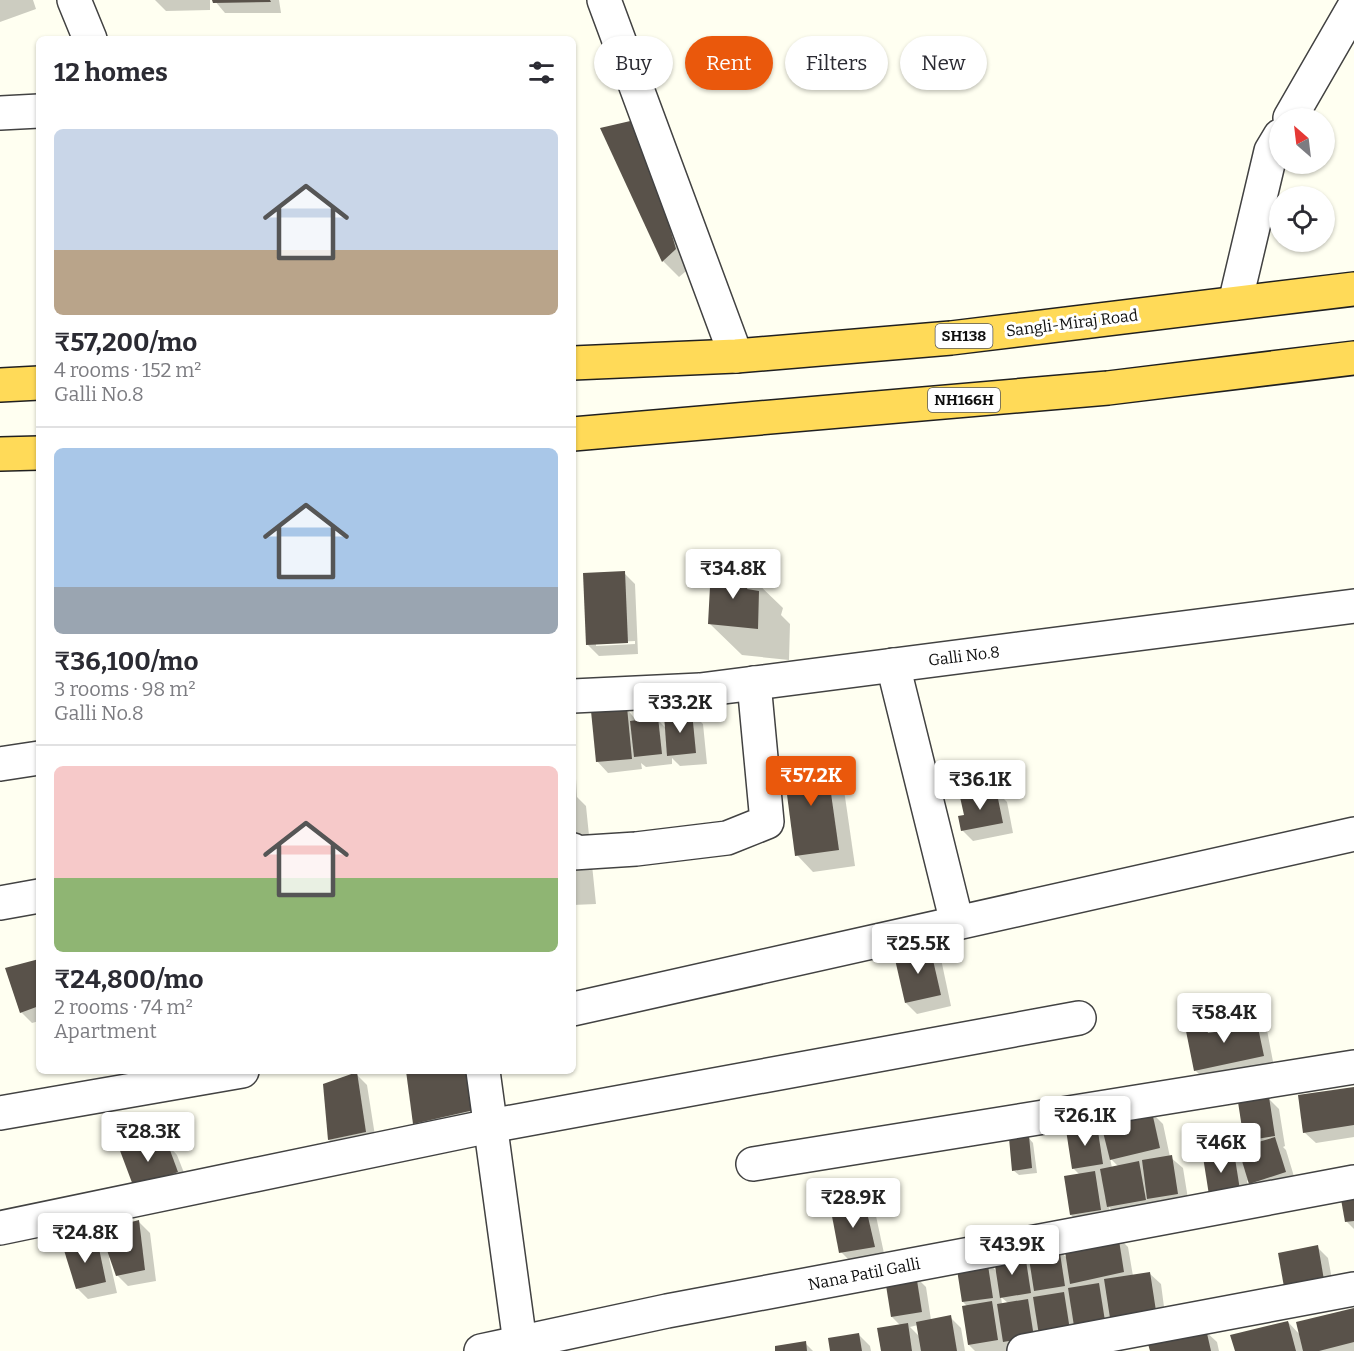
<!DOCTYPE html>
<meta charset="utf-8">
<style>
body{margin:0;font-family:Bitter,serif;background:#f2f2f3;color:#2b2b33;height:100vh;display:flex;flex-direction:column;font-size:22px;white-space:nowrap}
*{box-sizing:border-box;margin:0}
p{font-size:20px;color:#7c7c81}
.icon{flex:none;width:33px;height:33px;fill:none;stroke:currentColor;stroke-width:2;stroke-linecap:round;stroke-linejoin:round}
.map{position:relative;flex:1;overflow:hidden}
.details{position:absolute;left:36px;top:36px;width:540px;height:1038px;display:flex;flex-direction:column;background:#fff;border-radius:9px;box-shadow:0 2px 4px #0004}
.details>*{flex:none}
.top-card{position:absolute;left:594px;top:36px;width:570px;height:54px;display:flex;gap:12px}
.needle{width:39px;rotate:332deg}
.buttons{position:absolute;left:1269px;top:108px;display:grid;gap:12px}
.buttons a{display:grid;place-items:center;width:66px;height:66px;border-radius:50%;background:#fff;box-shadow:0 2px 4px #0004;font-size:30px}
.price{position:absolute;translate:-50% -51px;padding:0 14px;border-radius:6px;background:#fff;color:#222;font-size:20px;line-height:39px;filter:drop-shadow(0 2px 3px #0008)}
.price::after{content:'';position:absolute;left:50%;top:36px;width:18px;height:14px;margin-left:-9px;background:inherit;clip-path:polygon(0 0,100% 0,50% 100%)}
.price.on{background:#ea580c;color:#fff}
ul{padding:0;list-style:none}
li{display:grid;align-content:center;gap:12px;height:318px;padding:0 18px}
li+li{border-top:2px solid #e1e1e2}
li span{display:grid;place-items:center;height:186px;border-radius:9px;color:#555}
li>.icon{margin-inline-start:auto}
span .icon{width:108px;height:108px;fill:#fffc;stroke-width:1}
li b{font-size:26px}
h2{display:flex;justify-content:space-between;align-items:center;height:72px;padding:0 18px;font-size:26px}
.chip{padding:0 21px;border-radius:27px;background:#fff;box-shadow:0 2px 4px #0004;font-size:21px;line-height:54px}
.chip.on{background:#ea580c;color:#fff}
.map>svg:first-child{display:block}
.shadow{fill:#0003;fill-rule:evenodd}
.building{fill:#59524a}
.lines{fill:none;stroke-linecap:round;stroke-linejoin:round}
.minor-casing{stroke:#424242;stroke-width:36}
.trunk-casing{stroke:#202020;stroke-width:36}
.minor{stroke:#fff;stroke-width:33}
.trunk{stroke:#ffda58;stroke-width:33}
.labels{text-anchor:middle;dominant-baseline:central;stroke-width:6;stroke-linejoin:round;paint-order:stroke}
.shield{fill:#fff;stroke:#575757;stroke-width:1.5}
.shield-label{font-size:15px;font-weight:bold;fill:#0f0f0f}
.street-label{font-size:16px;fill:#0f0f0f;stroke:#fff}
</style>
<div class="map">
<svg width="1354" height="1351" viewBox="0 0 1354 1351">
<rect width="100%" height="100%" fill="#fffff1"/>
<g class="shadow">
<polygon points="0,0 33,0 36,9 0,22"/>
<polygon points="155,0 210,0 210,10 166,11"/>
<polygon points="214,0 279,0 281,13 225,13"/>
<polygon points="639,120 692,266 679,277 663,261"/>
<polygon points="712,570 751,577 783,608 781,615 790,624 789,660 742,655 710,624"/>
<path d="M624,573L635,584L638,654L599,656L588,645ZM635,641V644L596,646V643Z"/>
<polygon points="626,708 637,721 657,719 666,728 692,713 703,724 707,764 680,766 672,758 672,764 646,767 641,763 642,769 608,773 597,761"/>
<polygon points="573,758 575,760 577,797 586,806 596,904 573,905"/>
<polygon points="826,759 842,776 855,866 813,872 797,855"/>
<polygon points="996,791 1007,802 1013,833 973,841 962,830"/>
<polygon points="930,948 941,959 951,1006 917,1014 906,1003"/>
<polygon points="39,960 39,1021 32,1023 21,1012"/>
<polygon points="1255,1019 1267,1030 1274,1067 1206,1081 1195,1070 1205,1023 1215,1033"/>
<polygon points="407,1071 479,1071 484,1120 425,1135 414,1124"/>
<polygon points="356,1074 367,1085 376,1142 340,1151 329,1140 325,1085"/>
<polygon points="1354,1088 1354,1137 1316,1143 1304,1132"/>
<polygon points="1268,1098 1279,1109 1285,1146 1283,1147 1286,1150 1296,1183 1261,1194 1247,1180 1250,1201 1221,1205 1233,1153 1244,1164 1251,1146 1245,1140"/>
<path d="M1152,1113L1163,1124L1170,1157L1183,1168L1189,1205L1119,1218L1109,1207L1111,1221L1082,1226L1071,1215L1080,1175L1073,1168L1096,1127L1106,1137ZM1110,1158L1119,1167L1112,1168Z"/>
<polygon points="1028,1137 1033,1143 1037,1173 1019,1175 1013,1170"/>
<polygon points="166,1143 177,1155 188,1183 146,1199"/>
<polygon points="1354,1187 1354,1229 1347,1222"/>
<polygon points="865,1205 876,1216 885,1258 852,1263 841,1252"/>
<polygon points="139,1222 150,1233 156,1281 128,1286 117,1275 111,1257 109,1258 117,1293 88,1299 77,1288 96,1240 110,1254"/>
<path d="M1117,1236L1128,1247L1133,1276L1149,1273L1161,1284L1166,1322L1014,1351L1008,1345L1009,1351H975L969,1345L968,1307L963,1302L986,1260L997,1272L1024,1256L1031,1262L1058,1249L1067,1258ZM1001,1297L1008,1303L1002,1304Z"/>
<polygon points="1317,1247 1328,1258 1334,1290 1285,1287"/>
<path d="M915,1276L926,1287L931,1320L950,1317L961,1328L965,1351H882L901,1326L892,1317ZM918,1325L921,1338L910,1327Z"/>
<polygon points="1354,1310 1354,1351 1236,1351 1288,1322 1301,1336"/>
<polygon points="1205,1331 1217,1342 1219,1351 1152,1351"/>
<polygon points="859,1335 870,1346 871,1351 832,1351"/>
<polygon points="805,1343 813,1351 777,1351"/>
</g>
<g class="building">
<polygon points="212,0 270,0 271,2 213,3"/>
<polygon points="639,119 676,249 662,262 600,128"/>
<polygon points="711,568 752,575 747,589 759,591 758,629 708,624"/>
<polygon points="625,571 628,643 586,645 583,573"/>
<polygon points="627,707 632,759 596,762 591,711"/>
<polygon points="692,712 696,753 667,756 664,715"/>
<polygon points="658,717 662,754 634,757 630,721"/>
<polygon points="826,758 839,850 795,856 783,764"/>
<polygon points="996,789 1003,823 961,831 958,816 964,815 960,797"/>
<polygon points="930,947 941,995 905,1003 894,955"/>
<polygon points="39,959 39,1006 20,1013 5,968"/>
<polygon points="1256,1018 1264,1056 1194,1071 1185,1026 1205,1022 1208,1033 1221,1031 1220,1025"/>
<polygon points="406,1071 471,1071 474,1110 413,1124"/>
<polygon points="357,1072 366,1132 328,1140 323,1084"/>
<polygon points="1354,1087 1354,1125 1303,1133 1298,1095"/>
<polygon points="1269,1097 1275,1136 1244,1141 1238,1102"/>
<polygon points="1152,1112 1160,1148 1110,1160 1101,1124"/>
<polygon points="1097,1125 1103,1164 1072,1169 1066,1130"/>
<polygon points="1029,1136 1032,1168 1012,1171 1009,1138"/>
<polygon points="1275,1137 1286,1172 1249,1184 1238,1148"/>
<polygon points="167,1142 178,1172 134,1188 119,1148"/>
<polygon points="1234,1152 1240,1190 1209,1195 1203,1157"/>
<polygon points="1172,1155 1178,1194 1147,1199 1142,1160"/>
<polygon points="1139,1161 1146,1200 1107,1207 1100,1169"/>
<polygon points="1095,1171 1101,1210 1070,1215 1064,1176"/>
<polygon points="1354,1186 1354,1221 1345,1222 1339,1188"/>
<polygon points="865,1204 875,1247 839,1253 831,1211"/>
<polygon points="139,1220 145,1270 116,1276 100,1230"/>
<polygon points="1118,1234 1124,1272 1070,1284 1064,1245"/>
<polygon points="97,1239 106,1282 76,1289 63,1247"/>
<polygon points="1318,1245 1324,1280 1284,1287 1278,1253"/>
<polygon points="1059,1247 1065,1286 1034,1291 1028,1252"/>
<polygon points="1025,1254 1031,1293 1000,1298 994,1259"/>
<polygon points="987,1259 993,1298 962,1302 956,1263"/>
<polygon points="1150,1272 1156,1311 1110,1318 1104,1279"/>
<polygon points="916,1274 922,1312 891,1317 885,1279"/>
<polygon points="1099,1283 1105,1321 1074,1326 1068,1288"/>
<polygon points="1064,1292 1070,1330 1039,1335 1033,1297"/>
<polygon points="1028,1299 1034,1337 1003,1342 997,1304"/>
<polygon points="992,1301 998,1340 968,1345 962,1306"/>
<polygon points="1354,1308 1354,1342 1319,1351 1303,1351 1296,1322"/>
<polygon points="951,1315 957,1351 921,1351 916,1322"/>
<polygon points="1288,1321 1296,1351 1235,1351 1230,1335"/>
<polygon points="908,1323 912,1351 881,1351 877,1328"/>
<polygon points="1206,1329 1211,1351 1150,1351 1148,1344"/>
<polygon points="859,1333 862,1351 830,1351 828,1338"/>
<polygon points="806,1341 807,1351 775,1351 775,1346"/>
</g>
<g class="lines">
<defs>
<g id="minor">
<polyline points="74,0 90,39"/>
<polyline points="604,0 736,356"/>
<polyline points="0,113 39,111"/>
<polyline points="1290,118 1354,7"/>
<polyline points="1235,303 1271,151 1280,136"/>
<polyline points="893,665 957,923"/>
<polyline points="573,696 700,690 1354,606"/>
<polyline points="0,764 39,758"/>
<polyline points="573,850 573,853 636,849 727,838 767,822 754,683"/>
<polyline points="0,903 39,896"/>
<polyline points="573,1009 1354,834"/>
<polyline points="483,1071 520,1343"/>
<polyline points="0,1113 242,1071"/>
<polyline points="753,1164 1354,1067"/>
<polyline points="0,1228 490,1126 1079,1018"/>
<polyline points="481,1351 667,1311 1354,1182"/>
<polyline points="1024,1351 1354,1289"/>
</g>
<g id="trunk">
<polyline points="573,363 736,356 951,338 1354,289"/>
<polyline points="0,385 39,383"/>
<polyline points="573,434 1108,388 1354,358"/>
<polyline points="0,454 39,453"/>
</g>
</defs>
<use href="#minor" class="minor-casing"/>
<use href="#trunk" class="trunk-casing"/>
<use href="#minor" class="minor"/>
<use href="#trunk" class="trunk"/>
</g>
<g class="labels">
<g class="shield">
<rect x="935.5" y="324" width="57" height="24" rx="4.5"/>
<rect x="928" y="388" width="72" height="24" rx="4.5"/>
</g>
<g class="shield-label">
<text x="964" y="336">SH138</text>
<text x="964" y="400">NH166H</text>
</g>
<g class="street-label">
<text transform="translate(1072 323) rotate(-7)">Sangli-Miraj Road</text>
<text transform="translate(964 656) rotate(-7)">Galli No.8</text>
<text transform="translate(864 1274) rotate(-11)">Nana Patil Galli</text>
</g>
</g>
</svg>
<div class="buttons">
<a><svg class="needle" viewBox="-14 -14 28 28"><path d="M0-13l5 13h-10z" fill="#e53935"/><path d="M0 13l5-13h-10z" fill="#7c7c81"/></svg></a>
<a><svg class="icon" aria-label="locate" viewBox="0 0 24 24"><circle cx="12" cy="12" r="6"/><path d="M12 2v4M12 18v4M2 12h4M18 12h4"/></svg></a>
</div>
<b class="price" style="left:733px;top:600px">₹34.8K</b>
<b class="price" style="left:680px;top:734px">₹33.2K</b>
<b class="price on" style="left:811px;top:807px">₹57.2K</b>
<b class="price" style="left:980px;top:811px">₹36.1K</b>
<b class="price" style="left:918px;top:975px">₹25.5K</b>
<b class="price" style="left:1224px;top:1044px">₹58.4K</b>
<b class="price" style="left:1085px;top:1147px">₹26.1K</b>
<b class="price" style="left:148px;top:1163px">₹28.3K</b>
<b class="price" style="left:1221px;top:1174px">₹46K</b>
<b class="price" style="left:853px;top:1229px">₹28.9K</b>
<b class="price" style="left:85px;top:1264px">₹24.8K</b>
<b class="price" style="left:1012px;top:1276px">₹43.9K</b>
<div class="top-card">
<a class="chip">Buy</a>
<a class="chip on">Rent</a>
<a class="chip">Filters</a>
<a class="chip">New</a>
</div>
<section class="details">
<h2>12 homes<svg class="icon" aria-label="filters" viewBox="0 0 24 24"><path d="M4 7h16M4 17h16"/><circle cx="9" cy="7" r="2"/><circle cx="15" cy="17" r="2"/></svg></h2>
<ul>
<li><span style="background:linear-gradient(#c9d6e8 65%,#b9a48a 0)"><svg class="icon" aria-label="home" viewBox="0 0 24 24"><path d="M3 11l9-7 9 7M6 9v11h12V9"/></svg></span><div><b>₹57,200/mo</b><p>4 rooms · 152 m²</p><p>Galli No.8</p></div></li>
<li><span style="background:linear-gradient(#a9c7e8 75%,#9aa5b1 0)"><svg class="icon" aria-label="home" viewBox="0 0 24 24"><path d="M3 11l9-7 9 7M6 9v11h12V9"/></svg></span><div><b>₹36,100/mo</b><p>3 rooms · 98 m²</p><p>Galli No.8</p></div></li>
<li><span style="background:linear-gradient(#f6c9c9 60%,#8fb573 0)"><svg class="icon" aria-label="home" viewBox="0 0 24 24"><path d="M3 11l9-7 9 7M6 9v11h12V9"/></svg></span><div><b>₹24,800/mo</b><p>2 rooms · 74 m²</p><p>Apartment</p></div></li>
</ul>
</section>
</div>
